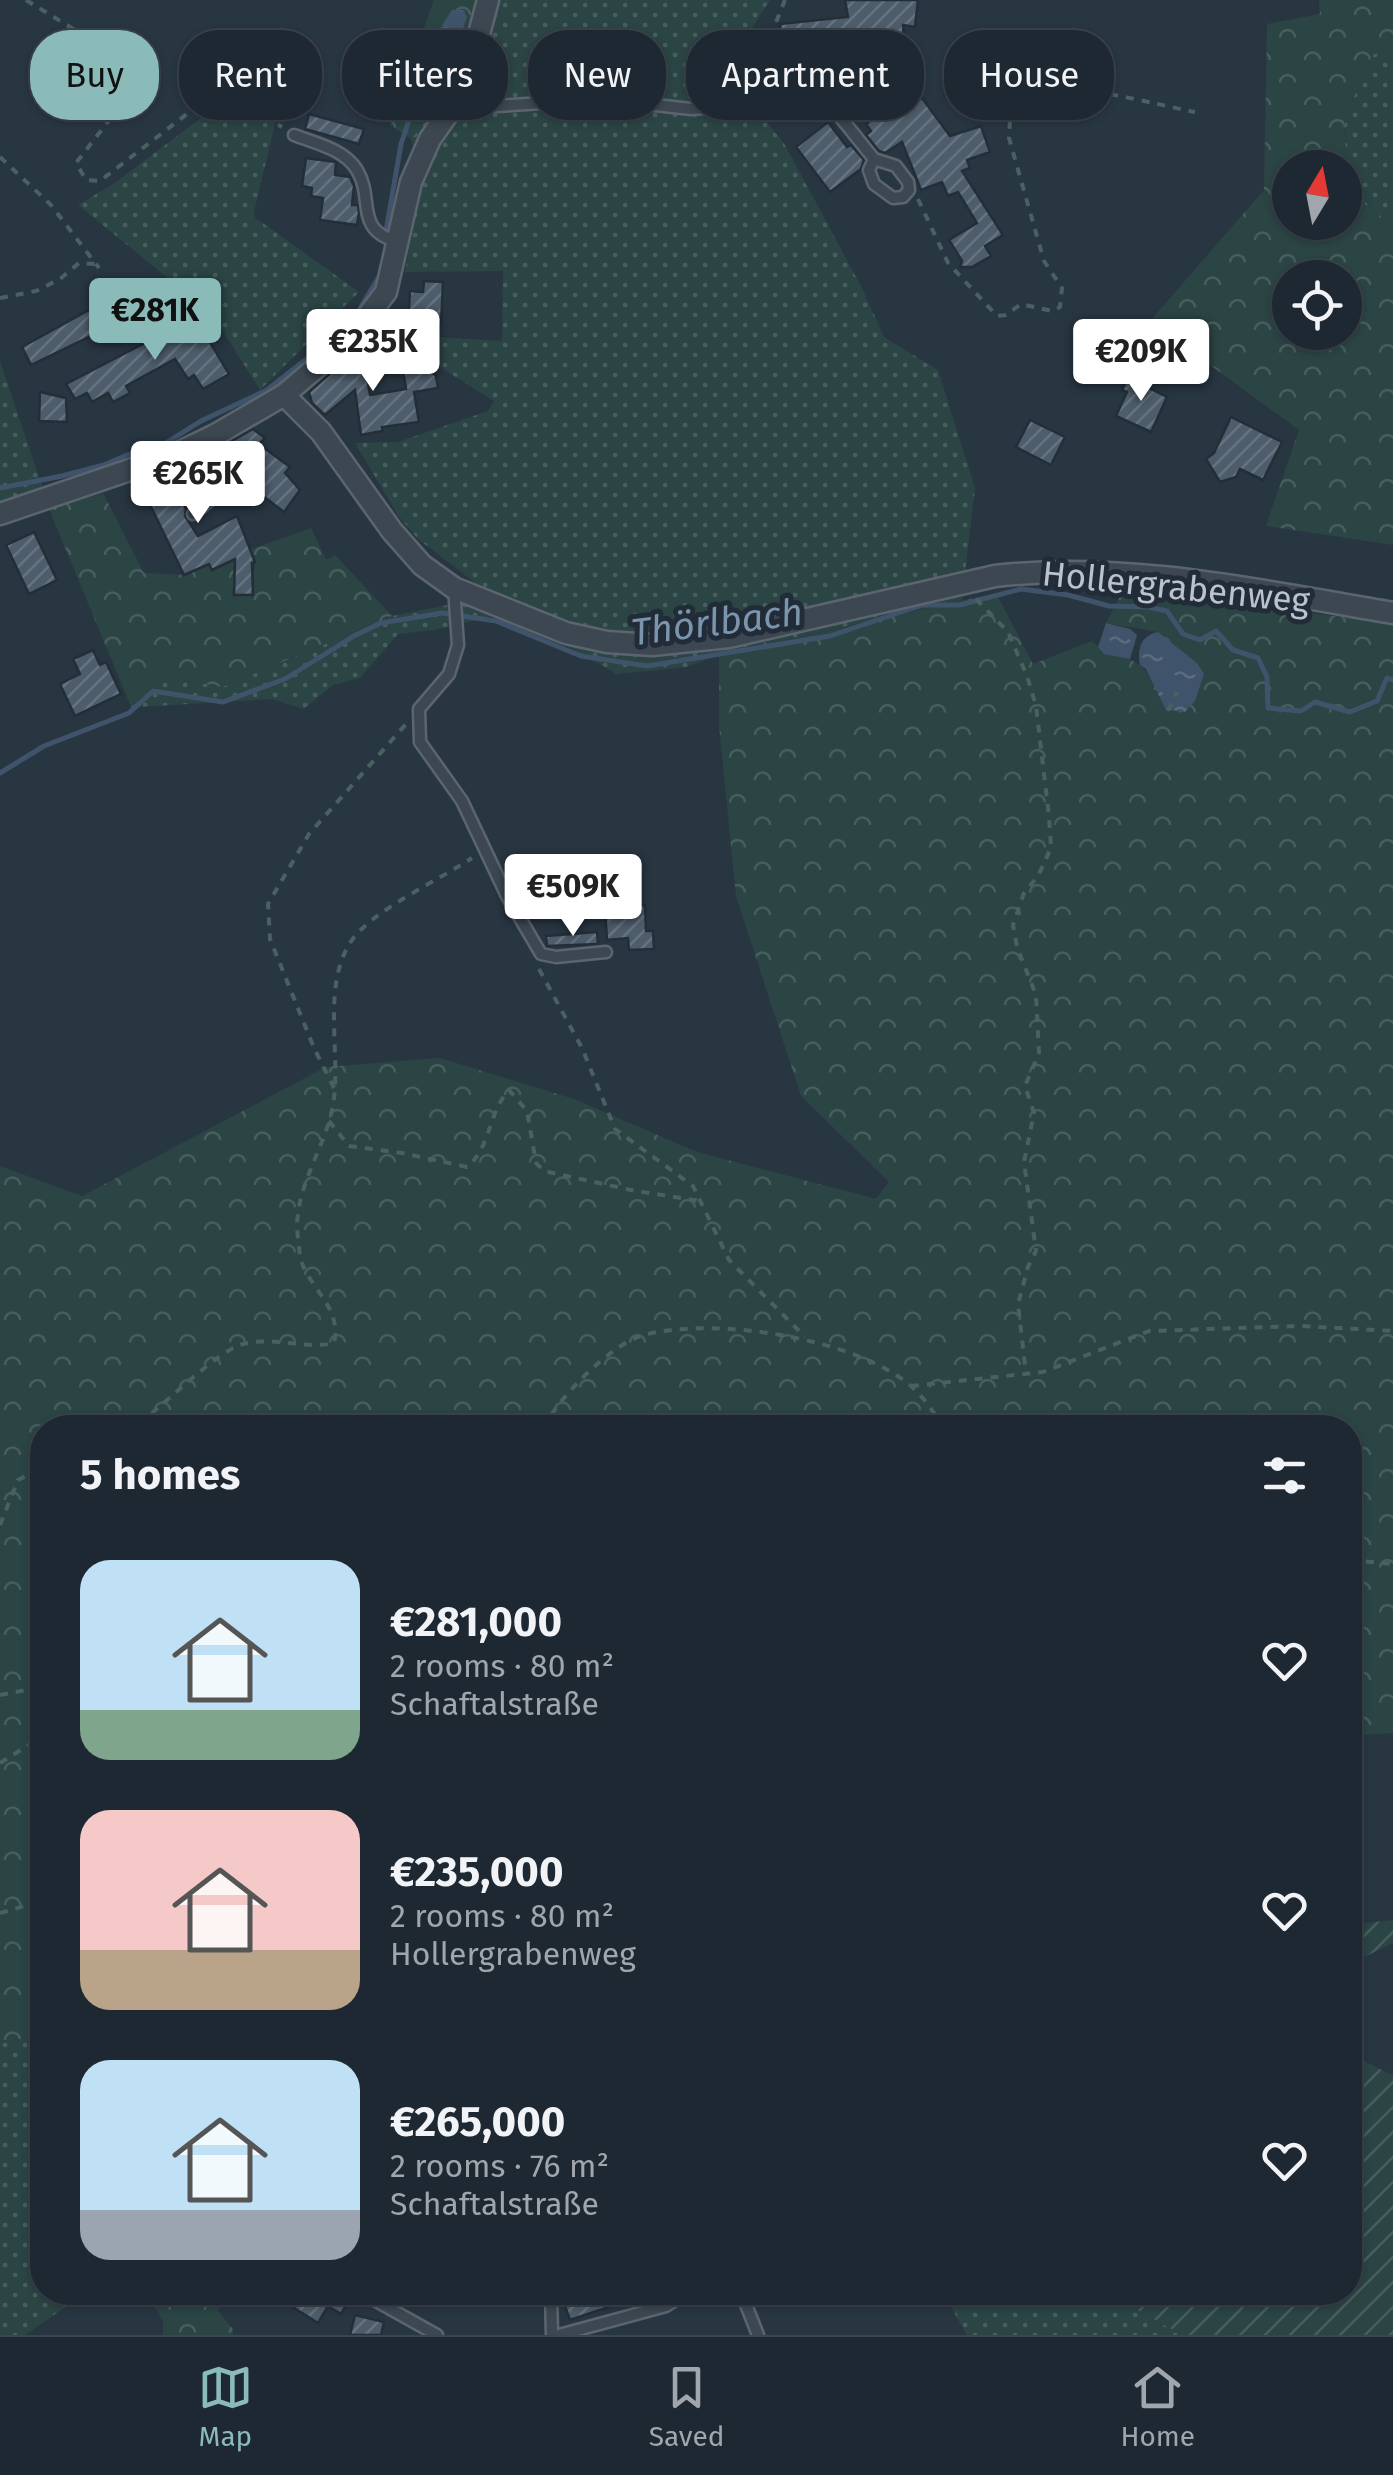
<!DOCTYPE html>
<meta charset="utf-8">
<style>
body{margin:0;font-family:"Fira Sans",sans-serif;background:#26303a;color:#f1f3f6;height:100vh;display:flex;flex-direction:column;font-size:38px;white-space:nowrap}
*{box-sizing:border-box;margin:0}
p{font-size:32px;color:#a1a6ac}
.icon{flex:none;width:55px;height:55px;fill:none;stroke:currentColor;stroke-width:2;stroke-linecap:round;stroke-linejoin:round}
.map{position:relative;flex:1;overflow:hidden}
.panel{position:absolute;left:30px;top:1415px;width:1332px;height:890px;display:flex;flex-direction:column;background:#1e2832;border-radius:40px;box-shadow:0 2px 8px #0004,0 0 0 2px #3c444d}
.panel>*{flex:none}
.banner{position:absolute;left:30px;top:30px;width:1335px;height:90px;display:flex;gap:20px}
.needle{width:65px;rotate:10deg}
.fabs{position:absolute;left:1272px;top:150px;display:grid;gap:20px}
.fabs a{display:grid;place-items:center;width:90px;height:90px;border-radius:50%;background:#1e2832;box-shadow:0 2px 8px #0004,0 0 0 2px #3c444d;font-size:50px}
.price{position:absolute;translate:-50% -85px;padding:0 22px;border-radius:10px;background:#fff;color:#222;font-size:32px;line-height:65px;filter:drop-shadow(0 2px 5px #0008)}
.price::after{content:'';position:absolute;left:50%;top:60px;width:30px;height:22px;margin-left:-15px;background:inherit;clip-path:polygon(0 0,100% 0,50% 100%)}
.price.active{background:#8bbbb9;color:#111}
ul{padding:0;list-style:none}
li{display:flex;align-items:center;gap:30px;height:250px;padding:0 50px}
li span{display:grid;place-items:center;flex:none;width:280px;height:200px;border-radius:30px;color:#555}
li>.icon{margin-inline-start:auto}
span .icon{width:120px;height:120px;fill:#fffc;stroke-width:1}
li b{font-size:42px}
h2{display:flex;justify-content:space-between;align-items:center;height:120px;padding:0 50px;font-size:42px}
.tag{padding:0 35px;border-radius:40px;background:#1e2832;box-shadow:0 2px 8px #0004,0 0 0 2px #3c444d;font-size:35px;line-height:90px}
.tag.active{background:#8bbbb9;color:#111}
.dock{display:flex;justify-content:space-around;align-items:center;height:140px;border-top:2px solid #3c444d;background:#1e2832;font-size:28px;color:#a1a6ac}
.dock a{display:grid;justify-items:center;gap:5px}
.dock .active{color:#8bbbb9}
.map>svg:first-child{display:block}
.grass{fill:url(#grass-dots)}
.forest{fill:url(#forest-crowns);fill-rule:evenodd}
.garden{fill:url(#garden-furrows)}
.water{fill:url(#water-ripples)}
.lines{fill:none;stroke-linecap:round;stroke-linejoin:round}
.stream{stroke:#3f546b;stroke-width:5}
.building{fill:url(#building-hatch);stroke:#232e39;stroke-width:2.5}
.lane-casing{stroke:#5b656f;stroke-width:15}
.street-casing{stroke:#5b656f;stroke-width:25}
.path{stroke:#4a6162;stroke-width:4;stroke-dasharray:8 8;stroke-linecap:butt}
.lane{stroke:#3c4752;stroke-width:10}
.street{stroke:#3c4752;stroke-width:20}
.labels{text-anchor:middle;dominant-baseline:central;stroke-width:10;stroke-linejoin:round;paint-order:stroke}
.street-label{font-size:35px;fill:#bac2cc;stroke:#212c38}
.water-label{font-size:38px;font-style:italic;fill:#7b95ad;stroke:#212c38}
</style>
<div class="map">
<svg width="1393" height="2335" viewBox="0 0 1393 2335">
<defs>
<pattern id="grass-dots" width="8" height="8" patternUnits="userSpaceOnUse" patternTransform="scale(2.5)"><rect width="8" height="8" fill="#2b4444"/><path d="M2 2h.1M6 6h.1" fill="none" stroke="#485d5e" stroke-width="1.8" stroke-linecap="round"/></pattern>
<pattern id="forest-crowns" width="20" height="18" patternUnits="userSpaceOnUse" patternTransform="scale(2.5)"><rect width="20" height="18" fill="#2b4444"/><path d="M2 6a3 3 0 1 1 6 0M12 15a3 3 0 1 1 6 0" fill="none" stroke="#485d5e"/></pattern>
<pattern id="garden-furrows" width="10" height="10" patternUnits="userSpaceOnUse" patternTransform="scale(2.5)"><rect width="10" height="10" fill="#2b4444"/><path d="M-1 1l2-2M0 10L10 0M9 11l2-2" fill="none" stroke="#485d5e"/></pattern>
<pattern id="water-ripples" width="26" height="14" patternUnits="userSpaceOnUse" patternTransform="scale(2.5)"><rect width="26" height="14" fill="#3f546b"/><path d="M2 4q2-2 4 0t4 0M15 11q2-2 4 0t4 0" fill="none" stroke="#596b7f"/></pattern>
<pattern id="building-hatch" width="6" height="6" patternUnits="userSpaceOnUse" patternTransform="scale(2.5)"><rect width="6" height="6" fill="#4e5d6b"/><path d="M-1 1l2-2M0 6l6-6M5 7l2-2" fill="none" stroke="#65737f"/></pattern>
</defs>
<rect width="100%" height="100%" fill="#283642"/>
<g class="grass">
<polygon points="502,0 770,0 737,52 737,84 785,145 862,288 884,337 938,370 975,488 962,600 719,655 687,667 617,674 556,640 494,616 434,630 398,634 360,678 333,685 304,709 272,699 138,707 129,713 162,676 222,687 392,616 468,601 478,585 418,539 399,517 355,443 398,442 488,411 494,401 443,369 364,346 373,333 502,341 503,271 405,272 420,185 411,139 447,94 477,12"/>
<polygon points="1393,47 1393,225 1348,192 1344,120 1372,55"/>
<polygon points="221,85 281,99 253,216 359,292 260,390 212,314 78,205 113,184 213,109"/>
<polygon points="0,361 43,489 0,504"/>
<polygon points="42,2037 42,2292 86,2293 25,2335 0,2335 0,2041"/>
<polygon points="943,2293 1107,2293 1182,2335 967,2335"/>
</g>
<g class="forest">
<path d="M434,0H502L477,12L447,94L411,139L390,125ZM442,25L459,33V51L453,72L431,104L403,95Z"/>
<path d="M1319,0H1393V47L1372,55L1344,120L1348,192L1393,225V545L1266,526L1299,430L1150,321L1264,190L1267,24L1320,14ZM1290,168H1345V222H1290ZM1290,278H1345V332H1290Z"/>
<polygon points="103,493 144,573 184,575 209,564 213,570 228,563 224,554 230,551 235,562 234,595 252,595 255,562 249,550 311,528 326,560 335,555 392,616 222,687 162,676 132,709 49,509"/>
<path d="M1124,588L1393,624V1733L1350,1736V1428H42V2037L0,2041V1166L82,1196L326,1067L440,1058L574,1099L697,1152L876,1199L889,1182L801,1096L736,896L719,725V655L996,593L1033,664L1092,641C1112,662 1124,651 1142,667C1153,676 1160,697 1166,710L1171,712L1197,663L1158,632L1106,623Z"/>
<polygon points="148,2293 221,2293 218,2311 233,2329 233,2335 163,2335 163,2321"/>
</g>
<g class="garden">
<polygon points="1393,1920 1393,1943 1350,1964 1350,1925"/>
<polygon points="1350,2055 1393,2075 1393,2335 1182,2335 1107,2293 1350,2292"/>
</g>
<g class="water">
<path d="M452,10H464L467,17C459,36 460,54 452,73C446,87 435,96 430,109L403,95C419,66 433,38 452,10Z"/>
<polygon points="1106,623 1130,629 1137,635 1130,659 1104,654 1098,647"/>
<path d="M1158,632L1197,663L1204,674L1195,701L1185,712L1166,710L1146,669L1140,665C1137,648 1141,636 1158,632Z"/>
</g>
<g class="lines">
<g class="stream">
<polyline points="386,231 401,144 417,97"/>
<polyline points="0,488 62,476 104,465 127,455 156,449 201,421 267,390 337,335 355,317 380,275"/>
<polyline points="0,773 44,746 129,713 153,691 223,702 285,679 354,636 381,623 442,613 496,621 581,656 647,666 830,636 922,605 960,605 1021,589 1068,595 1109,606 1148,607 1167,611 1183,634 1200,640 1216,631 1233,650 1258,658 1267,677 1268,708 1301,711 1315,702 1350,712 1377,701 1387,678 1393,680"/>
</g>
</g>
<g class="building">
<polygon points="845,0 918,0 915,27 903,25 906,65 876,69 895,95 842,106 835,79 801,81 797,47 782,48 780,24 848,17"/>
<polygon points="922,98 950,136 981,126 990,152 967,160 970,168 962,171 1003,235 985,246 991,256 972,267 960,267 962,261 949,240 977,223 958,192 948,196 942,182 921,190 902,142 885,153 879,151 866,135 871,131 866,124 899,101 905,110"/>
<polygon points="309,114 364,129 359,144 305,129"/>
<polygon points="828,122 847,147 851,145 864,160 861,169 830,192 796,147"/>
<polygon points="306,158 336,162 335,175 350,177 354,186 352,205 358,205 359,213 357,225 320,220 323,198 311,196 312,188 302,186"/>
<polygon points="424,281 443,282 441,325 408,323 410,291 423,292"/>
<polygon points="98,305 109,327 31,365 22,347"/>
<polygon points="195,317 229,374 203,389 194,375 188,379 175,359 126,386 130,393 113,402 108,393 92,402 87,393 75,399 66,384"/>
<polygon points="362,347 370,395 406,389 402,364 417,361 418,366 425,365 436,376 438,388 414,392 419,422 382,427 382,431 361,435 355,390 325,415 312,403 309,392 342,363 351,362 350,357"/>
<polygon points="1129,373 1145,380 1143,385 1167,397 1151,432 1116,416 1127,392 1122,390"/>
<polygon points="40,392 66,398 67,422 39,421"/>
<polygon points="1231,417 1282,442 1263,480 1240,469 1236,477 1220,482 1206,459 1214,453"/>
<polygon points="1030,420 1065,437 1051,465 1016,447"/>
<polygon points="253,429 265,438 259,444 290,467 285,473 300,490 284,512 233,473 225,454 225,445"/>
<polygon points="207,454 215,478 179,495 186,509 185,516 198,536 237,516 255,562 252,563 253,595 234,595 235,559 212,570 209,564 184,575 140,484"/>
<polygon points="34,532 57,580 29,594 6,545"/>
<polygon points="93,650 100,665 106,662 121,694 75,716 60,684 80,674 73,659"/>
<polygon points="645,905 646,931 653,931 654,949 629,950 628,938 607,940 605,908"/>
<polygon points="597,932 598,944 547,946 546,936"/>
<polygon points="269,2292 351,2292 352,2295 341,2314 328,2306 318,2323"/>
<polygon points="560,2292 643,2292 644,2295 570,2320"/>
<polygon points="355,2315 384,2322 381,2335 350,2335"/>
</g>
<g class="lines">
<defs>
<g id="lane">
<polyline points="452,109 542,103 637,103 691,109 803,101 837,113 874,159 896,166 908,182 909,190 903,197 893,198 874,184 869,170 874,159"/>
<path d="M294,135C315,143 344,149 357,170C375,200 353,229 398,242"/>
<polyline points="193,514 228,486 216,455 217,435"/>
<polyline points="454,588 458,645 449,674 419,709 420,742 462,801 507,896 541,954 556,957 606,952"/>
<polyline points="360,2292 437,2335"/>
<polyline points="551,2292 552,2335"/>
<polyline points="741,2292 758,2335"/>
<polyline points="559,2335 666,2306 688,2292"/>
</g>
<g id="street">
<path d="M284,395L321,432L392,531L422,565L454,588L566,633L607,642L652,645L729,637L995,576C1126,561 1263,591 1393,613"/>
<polyline points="0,514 174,455 217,434 284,395 351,338 386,292 411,182 430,139 451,109 479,34 488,0"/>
</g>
</defs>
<use href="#lane" class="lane-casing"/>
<use href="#street" class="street-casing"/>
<g class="path">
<polyline points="26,0 106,49 126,67 124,101 76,163 86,180 100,181 209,97 237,101 282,127"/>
<polyline points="771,53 772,32 785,0"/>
<polyline points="0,157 51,205 99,268"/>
<path d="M918,199L948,263L997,316L1006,315L1021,304L1052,311L1060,307L1062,288L1044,261L1009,138C1010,123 1009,103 1023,93C1049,75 1161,106 1195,112"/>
<polyline points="0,298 36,291 60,279 79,263 95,264"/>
<polyline points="976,599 1008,632 1027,676 1036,706 1049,816 1051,848 1038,876 1024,893 1013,925 1017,947 1036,995 1039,1053 1025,1086 1034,1113 1024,1162 1036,1251 1028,1267 1018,1304 1026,1374"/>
<polyline points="1168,711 1177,692"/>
<polyline points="539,969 582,1048 615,1129 693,1186 729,1260 805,1337"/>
<polyline points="334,1088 314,1048 270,939 268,904 309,834 406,724"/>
<path d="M329,1121L349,1146L402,1153L467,1167C491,1148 488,1112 509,1090L527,1111L536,1163L544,1171L631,1190L700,1201"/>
<polyline points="911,1386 1043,1372 1149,1331 1301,1326 1393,1331"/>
<path d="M146,1428L153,1412C174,1395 217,1353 240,1345C271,1335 304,1350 334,1343C341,1311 318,1296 304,1268C300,1260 299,1248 298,1238C291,1189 329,1145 334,1098C340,1049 322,983 352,940C373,910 441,879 472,858"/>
<path d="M543,1428C559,1398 610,1344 644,1335C714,1316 855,1338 911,1386C924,1397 934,1414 945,1428"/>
<polyline points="0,1525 18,1480 35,1471 42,1471"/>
<polyline points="1350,1560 1393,1564"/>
<polyline points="0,1695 42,1687"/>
<polyline points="0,1763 40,1738 34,1690"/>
<polyline points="0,1913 42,1901"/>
</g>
<use href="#lane" class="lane"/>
<use href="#street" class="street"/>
</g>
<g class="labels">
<g class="street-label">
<text transform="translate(1176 587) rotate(6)">Hollergrabenweg</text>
</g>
<g class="water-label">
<text transform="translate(717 622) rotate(-7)">Thörlbach</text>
</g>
</g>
</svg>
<div class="fabs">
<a><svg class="needle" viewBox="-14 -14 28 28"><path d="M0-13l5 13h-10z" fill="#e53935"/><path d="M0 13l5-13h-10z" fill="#a1a6ac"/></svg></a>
<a><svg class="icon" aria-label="locate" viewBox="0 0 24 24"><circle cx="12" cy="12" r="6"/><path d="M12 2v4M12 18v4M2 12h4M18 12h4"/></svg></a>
</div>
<b class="price active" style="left:155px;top:363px">€281K</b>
<b class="price" style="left:373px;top:394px">€235K</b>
<b class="price" style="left:1141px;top:404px">€209K</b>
<b class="price" style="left:198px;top:526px">€265K</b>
<b class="price" style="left:573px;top:939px">€509K</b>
<div class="banner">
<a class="tag active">Buy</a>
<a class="tag">Rent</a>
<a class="tag">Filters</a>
<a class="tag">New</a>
<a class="tag">Apartment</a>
<a class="tag">House</a>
</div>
<section class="panel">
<h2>5 homes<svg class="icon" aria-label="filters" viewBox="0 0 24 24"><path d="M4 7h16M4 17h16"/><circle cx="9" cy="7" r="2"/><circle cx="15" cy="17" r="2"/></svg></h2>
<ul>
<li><span style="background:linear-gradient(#bfe0f5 75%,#7fa58c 0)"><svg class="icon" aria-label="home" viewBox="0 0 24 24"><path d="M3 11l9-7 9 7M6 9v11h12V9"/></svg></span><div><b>€281,000</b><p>2 rooms · 80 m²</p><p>Schaftalstraße</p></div><svg class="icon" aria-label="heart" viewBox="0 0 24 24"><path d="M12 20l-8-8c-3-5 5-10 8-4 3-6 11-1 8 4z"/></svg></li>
<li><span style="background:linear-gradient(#f6c9c9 70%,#b9a48a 0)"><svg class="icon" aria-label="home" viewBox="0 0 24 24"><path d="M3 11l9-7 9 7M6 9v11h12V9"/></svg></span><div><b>€235,000</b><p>2 rooms · 80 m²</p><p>Hollergrabenweg</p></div><svg class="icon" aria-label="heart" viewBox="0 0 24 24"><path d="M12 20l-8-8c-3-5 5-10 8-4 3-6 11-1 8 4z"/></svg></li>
<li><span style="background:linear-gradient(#bfe0f5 75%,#9aa5b1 0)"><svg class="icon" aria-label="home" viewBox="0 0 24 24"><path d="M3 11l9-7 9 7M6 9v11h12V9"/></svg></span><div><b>€265,000</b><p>2 rooms · 76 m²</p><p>Schaftalstraße</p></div><svg class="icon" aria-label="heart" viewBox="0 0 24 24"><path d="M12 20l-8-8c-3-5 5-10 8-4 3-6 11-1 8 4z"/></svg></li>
</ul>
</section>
</div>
<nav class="dock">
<a class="active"><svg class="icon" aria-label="map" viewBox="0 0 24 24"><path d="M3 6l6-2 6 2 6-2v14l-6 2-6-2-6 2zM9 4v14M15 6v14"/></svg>Map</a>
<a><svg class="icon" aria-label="saved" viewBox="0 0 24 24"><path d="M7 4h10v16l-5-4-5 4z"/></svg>Saved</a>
<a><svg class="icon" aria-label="home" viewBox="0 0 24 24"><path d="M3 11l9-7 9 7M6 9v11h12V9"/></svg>Home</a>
</nav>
